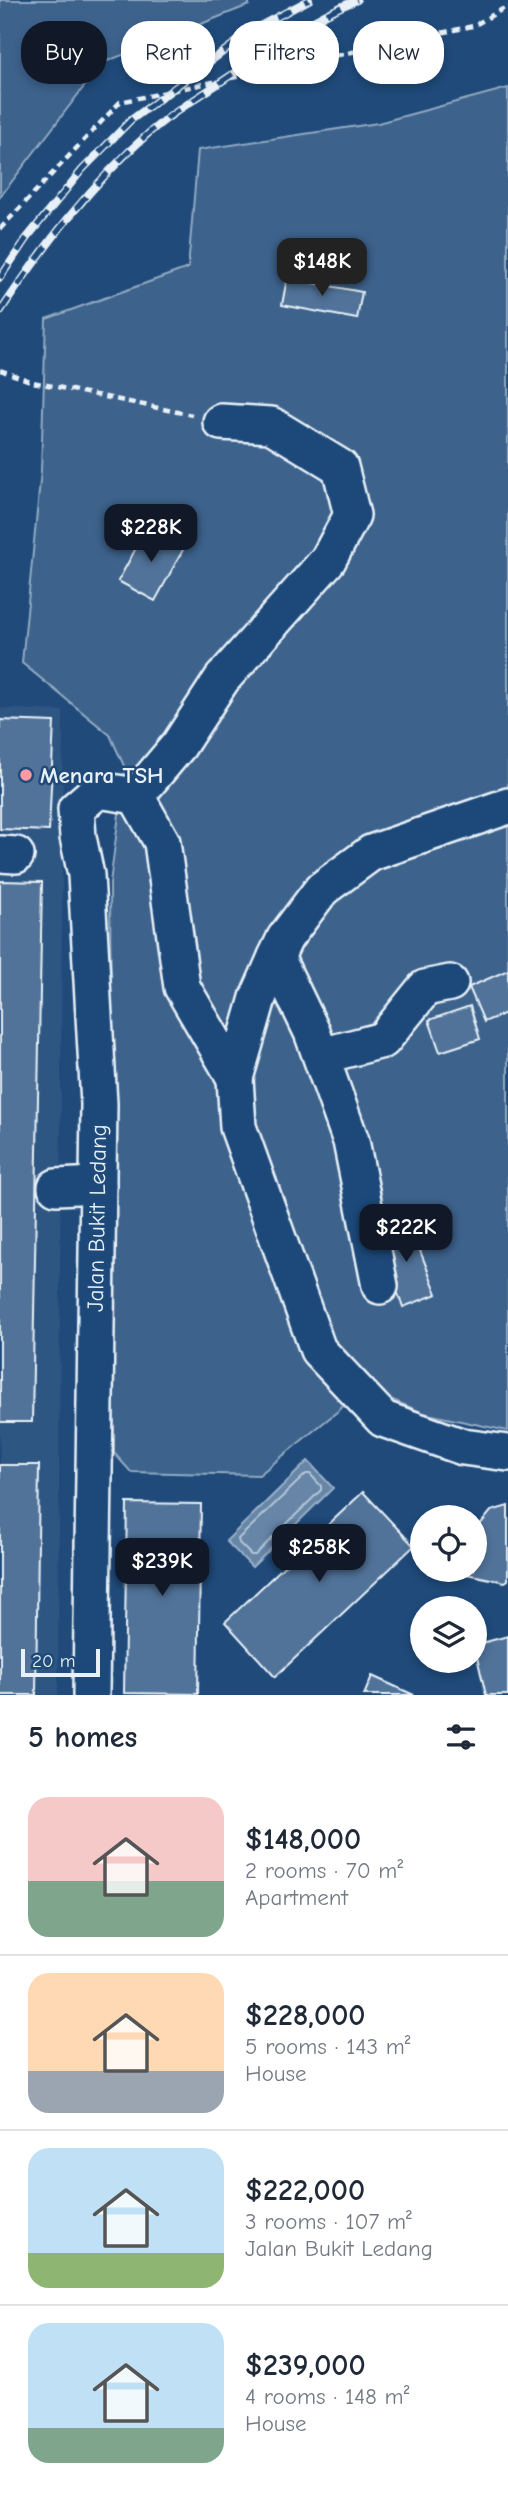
<!DOCTYPE html>
<meta charset="utf-8">
<style>
body{margin:0;font-family:"Comic Neue",sans-serif;background:#f2f2f3;color:#1f2937;height:100vh;display:flex;flex-direction:column;font-size:26px;white-space:nowrap}
*{box-sizing:border-box;margin:0}
p{font-size:23px;color:#747a83}
.icon{flex:none;width:38px;height:38px;fill:none;stroke:currentColor;stroke-width:2;stroke-linecap:round;stroke-linejoin:round}
.map{position:relative;height:1695px;overflow:hidden}
.details{display:flex;flex-direction:column;background:#fff;flex:1}
.details>*{flex:none}
.top-card{position:absolute;left:21px;top:21px;width:467px;height:63px;display:flex;gap:14px}
.fabs{position:absolute;left:410px;top:1505px;display:grid;gap:14px}
.fabs a{display:grid;place-items:center;width:77px;height:77px;border-radius:50%;background:#fff;box-shadow:0 4px 10px #0003;font-size:35px}
.scale{position:absolute;left:21px;bottom:18px;width:79px;box-sizing:border-box;padding-left:7px;border:4px solid #e8f1f8;border-top:0;font-size:19px;line-height:24px;white-space:nowrap;color:#e8f1f8;-webkit-text-stroke:5px #1f4a7a;paint-order:stroke}
.price{position:absolute;translate:-50% -60px;padding:0 16px;border-radius:14px;background:#111827;color:#fff;font-size:23px;line-height:46px;filter:drop-shadow(0 2px 4px #0008)}
.price::after{content:'';position:absolute;left:50%;top:42px;width:21px;height:16px;margin-left:-10px;background:inherit;clip-path:polygon(0 0,100% 0,50% 100%)}
.price.selected{background:#222;color:#fff}
ul{padding:0;list-style:none}
li{display:flex;align-items:center;gap:21px;height:175px;padding:0 28px}
li+li{border-top:2px solid #e0e1e3}
li span{display:grid;place-items:center;flex:none;width:196px;height:140px;border-radius:21px;color:#555}
li>.icon{margin-inline-start:auto}
span .icon{width:84px;height:84px;fill:#fffc;stroke-width:1}
li b{font-size:30px}
h2{display:flex;justify-content:space-between;align-items:center;height:84px;padding:0 28px;font-size:30px}
.pill{padding:0 24px;border-radius:28px;background:#fff;box-shadow:0 4px 10px #0003;font-size:24px;line-height:63px}
.pill.selected{background:#111827;color:#fff}
.map>svg:first-child{display:block}
.built{fill:#2e5683}
.green{fill:#3c628c;stroke:#92aac2;stroke-width:2}
.water{fill:#6685a7;stroke:#9ab0c7;stroke-width:2}
.lines{fill:none;stroke-linecap:round;stroke-linejoin:round}
.shore{stroke:#b4c6d8;stroke-width:2}
.building{fill:#517399;stroke:#e8f1f8;stroke-width:2}
.minor-casing{stroke:#e8f1f8;stroke-width:40}
.path{stroke:#e8f1f8;stroke-width:4.5;stroke-dasharray:7 5;stroke-linecap:butt}
.minor{stroke:#1f4a7a;stroke-width:35}
.rail-casing{stroke:#e8f1f8;stroke-width:8}
.rail{stroke:#1f4a7a;stroke-width:5;stroke-dasharray:16;stroke-linecap:butt}
.poi-dot{fill:#ff9aa2;stroke:#1f4a7a;stroke-width:2.5}
.labels{text-anchor:middle;dominant-baseline:central;stroke-width:5;stroke-linejoin:round;paint-order:stroke}
.poi-label{font-size:23px;font-weight:bold;fill:#e8f1f8;stroke:#1f4a7a;text-anchor:start}
.street-label{font-size:23px;fill:#e8f1f8;stroke:#1f4a7a}
</style>
<div class="map">
<svg width="508" height="1695" viewBox="0 0 508 1695">
<rect width="100%" height="100%" fill="#1f4a7a"/>
<filter id="ink" filterUnits="userSpaceOnUse"><feTurbulence type="fractalNoise" baseFrequency=".0143" numOctaves="2"/><feDisplacementMap in="SourceGraphic" scale="14" xChannelSelector="R" yChannelSelector="G"/><feConvolveMatrix kernelMatrix="1 2 1 2 8 2 1 2 1" color-interpolation-filters="sRGB"/></filter>
<g filter="url(#ink)">
<polygon class="built" points="0,708 63,711 58,1695 0,1695"/>
<g class="green">
<polygon points="0,0 249,0 249,5 102,63 0,197"/>
<polygon points="508,88 508,1431 423,1413 363,1387 338,1411 259,1475 131,1472 114,1453 110,883 125,768 110,735 22,663 41,471 46,319 188,268 198,150 378,123"/>
</g>
<polygon class="water" points="308,1461 333,1488 252,1567 226,1541"/>
<g class="lines">
<polygon class="shore" points="306,1474 310,1474 321,1486 321,1490 255,1555 251,1555 239,1543 238,1539"/>
</g>
<g class="building">
<polygon points="287,278 362,292 357,319 282,305"/>
<polygon points="147,528 184,548 155,601 118,581"/>
<polygon points="0,720 54,722 49,831 0,829"/>
<polygon points="0,881 42,882 32,1422 0,1422"/>
<polygon points="508,970 508,1012 484,1022 469,987"/>
<polygon points="470,1006 480,1039 440,1052 429,1020"/>
<polygon points="408,1220 437,1294 403,1307 375,1233"/>
<polygon points="0,1465 39,1465 36,1695 0,1695"/>
<polygon points="363,1492 414,1546 275,1677 225,1622"/>
<polygon points="127,1503 201,1504 198,1694 124,1693"/>
<polygon points="508,1506 508,1580 505,1582 457,1572 456,1570 474,1570 474,1532 491,1511"/>
<polygon points="508,1636 508,1695 486,1695 474,1645"/>
<polygon points="372,1676 414,1695 364,1695"/>
</g>
<g class="lines">
<defs>
<g id="minor">
<polyline points="136,796 162,842 182,987 235,1078"/>
<polyline points="508,806 371,853 322,889 285,938 276,957 258,998 235,1078 238,1127 318,1350 383,1419 463,1447 508,1453"/>
<polyline points="0,854 16,855"/>
<polyline points="276,957 312,1032 351,1141 380,1286"/>
<polyline points="321,1056 383,1040 425,988 450,983"/>
<polyline points="56,1187 98,1185"/>
<polyline points="91,1695 99,1104 86,875 78,837 76,809 98,790 136,796 179,745 222,679 328,560 352,515 340,467 271,425 221,422"/>
</g>
</defs>
<use href="#minor" class="minor-casing"/>
<g class="path">
<polyline points="0,229 120,102 473,26 508,6"/>
<polyline points="0,370 33,382 192,415"/>
</g>
<use href="#minor" class="minor"/>
<defs>
<g id="rail">
<polyline points="0,278 26,239 82,170 131,120 254,29 309,0"/>
<path d="M0,312C44,246 90,185 150,132C176,109 209,91 237,71C275,44 314,17 357,0"/>
</g>
</defs>
<use href="#rail" class="rail-casing"/>
<use href="#rail" class="rail"/>
</g>
</g>
<circle class="poi-dot" cx="26" cy="775" r="7"/>
<g class="labels">
<g class="poi-label">
<text x="40" y="775">Menara TSH</text>
</g>
<g class="street-label">
<text transform="translate(97 1218) rotate(-89)">Jalan Bukit Ledang</text>
</g>
</g>
</svg>
<div class="fabs">
<a><svg class="icon" aria-label="locate" viewBox="0 0 24 24"><circle cx="12" cy="12" r="6"/><path d="M12 2v4M12 18v4M2 12h4M18 12h4"/></svg></a>
<a><svg class="icon" aria-label="layers" viewBox="0 0 24 24"><path d="M12 4l9 5-9 5-9-5zM3 14l9 5 9-5"/></svg></a>
</div>
<div class="scale">20 m</div>
<b class="price selected" style="left:322px;top:298px">$148K</b>
<b class="price" style="left:151px;top:564px">$228K</b>
<b class="price" style="left:406px;top:1264px">$222K</b>
<b class="price" style="left:319px;top:1584px">$258K</b>
<b class="price" style="left:162px;top:1598px">$239K</b>
<div class="top-card">
<a class="pill selected">Buy</a>
<a class="pill">Rent</a>
<a class="pill">Filters</a>
<a class="pill">New</a>
</div>
</div>
<section class="details">
<h2>5 homes<svg class="icon" aria-label="filters" viewBox="0 0 24 24"><path d="M4 7h16M4 17h16"/><circle cx="9" cy="7" r="2"/><circle cx="15" cy="17" r="2"/></svg></h2>
<ul>
<li><span style="background:linear-gradient(#f6c9c9 60%,#7fa58c 0)"><svg class="icon" aria-label="home" viewBox="0 0 24 24"><path d="M3 11l9-7 9 7M6 9v11h12V9"/></svg></span><div><b>$148,000</b><p>2 rooms · 70 m²</p><p>Apartment</p></div></li>
<li><span style="background:linear-gradient(#ffd9b3 70%,#9aa5b1 0)"><svg class="icon" aria-label="home" viewBox="0 0 24 24"><path d="M3 11l9-7 9 7M6 9v11h12V9"/></svg></span><div><b>$228,000</b><p>5 rooms · 143 m²</p><p>House</p></div></li>
<li><span style="background:linear-gradient(#bfe0f5 75%,#8fb573 0)"><svg class="icon" aria-label="home" viewBox="0 0 24 24"><path d="M3 11l9-7 9 7M6 9v11h12V9"/></svg></span><div><b>$222,000</b><p>3 rooms · 107 m²</p><p>Jalan Bukit Ledang</p></div></li>
<li><span style="background:linear-gradient(#bfe0f5 75%,#7fa58c 0)"><svg class="icon" aria-label="home" viewBox="0 0 24 24"><path d="M3 11l9-7 9 7M6 9v11h12V9"/></svg></span><div><b>$239,000</b><p>4 rooms · 148 m²</p><p>House</p></div></li>
</ul>
</section>
